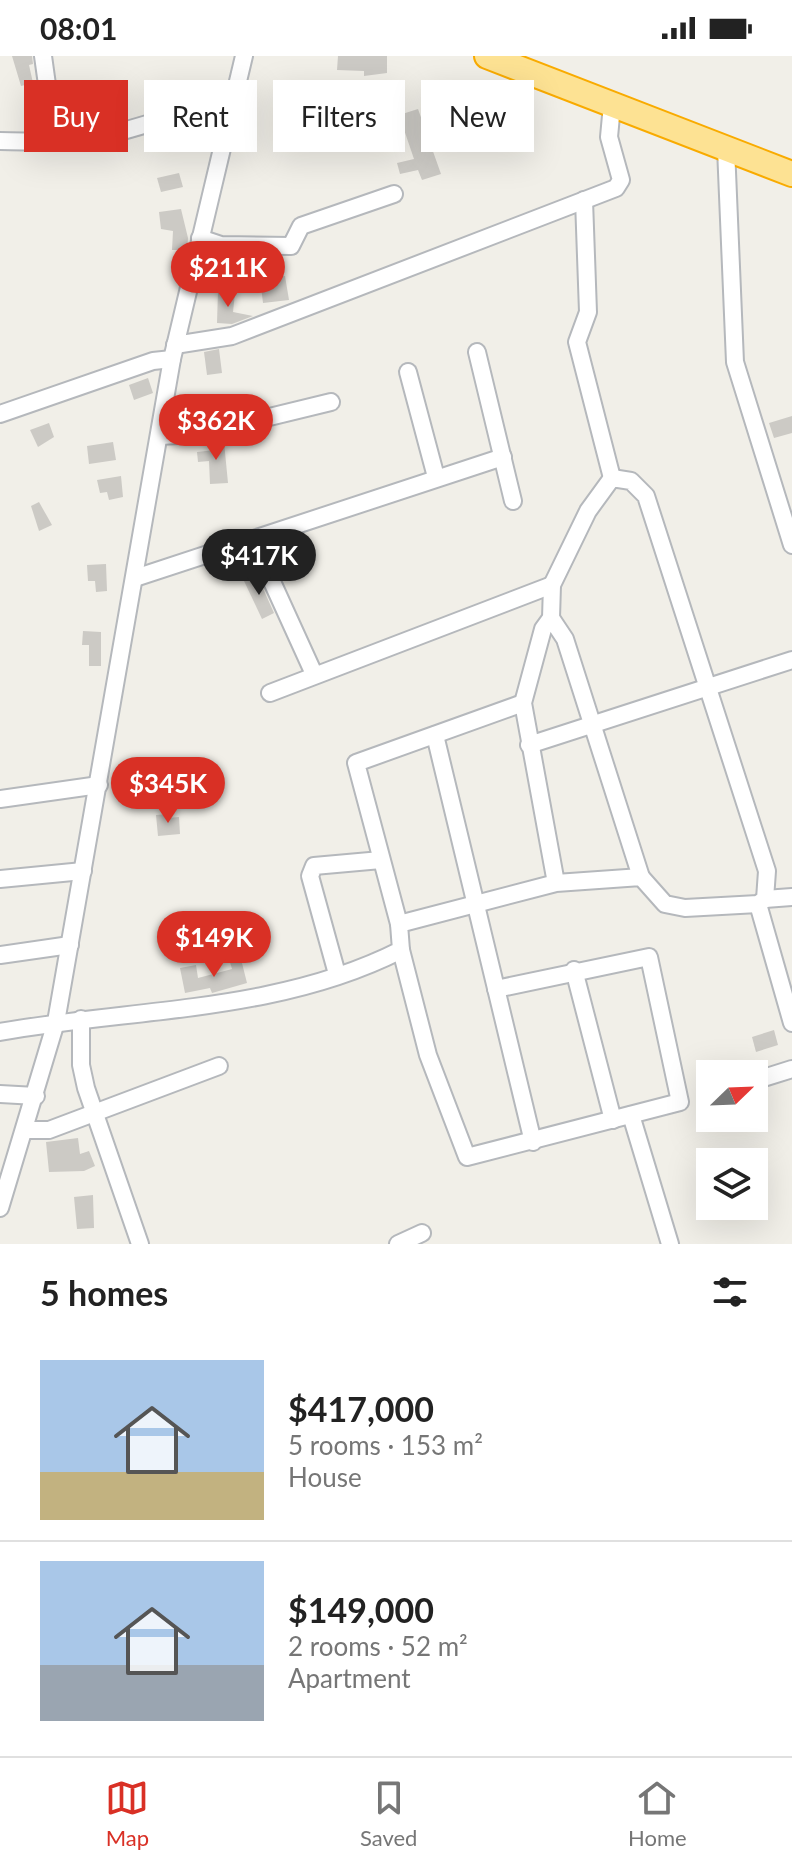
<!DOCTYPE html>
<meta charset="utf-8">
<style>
body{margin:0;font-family:Lato,sans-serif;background:#f2f2f2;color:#222;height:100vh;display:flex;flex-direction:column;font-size:30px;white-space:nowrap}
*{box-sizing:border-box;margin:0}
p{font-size:26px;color:#767676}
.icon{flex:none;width:44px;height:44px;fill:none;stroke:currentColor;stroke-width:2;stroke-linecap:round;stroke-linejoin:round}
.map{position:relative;height:1188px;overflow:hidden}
.details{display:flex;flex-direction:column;background:#fff;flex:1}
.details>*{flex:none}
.hud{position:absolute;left:24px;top:24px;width:744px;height:72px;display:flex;gap:16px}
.needle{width:52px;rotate:67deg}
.fabs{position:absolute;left:696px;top:1004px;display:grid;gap:16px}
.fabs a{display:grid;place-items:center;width:72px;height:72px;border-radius:0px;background:#fff;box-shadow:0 8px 32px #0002;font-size:40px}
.price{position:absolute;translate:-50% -68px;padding:0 18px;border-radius:28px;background:#d93025;color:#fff;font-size:26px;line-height:52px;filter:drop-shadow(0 2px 4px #0008)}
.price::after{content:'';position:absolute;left:50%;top:48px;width:24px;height:18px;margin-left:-12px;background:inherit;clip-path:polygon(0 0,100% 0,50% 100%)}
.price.current{background:#222;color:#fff}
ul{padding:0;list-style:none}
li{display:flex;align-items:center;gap:24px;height:200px;padding:0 40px}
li+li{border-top:2px solid #e0e0e0}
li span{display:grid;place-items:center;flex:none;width:224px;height:160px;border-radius:0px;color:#555}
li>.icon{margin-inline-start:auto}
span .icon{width:96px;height:96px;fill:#fffc;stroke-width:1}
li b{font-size:34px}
h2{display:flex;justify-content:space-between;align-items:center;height:96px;padding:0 40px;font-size:34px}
.chip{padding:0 28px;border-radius:0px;background:#fff;box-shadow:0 8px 32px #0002;font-size:28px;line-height:72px}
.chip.current{background:#d93025;color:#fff}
.status{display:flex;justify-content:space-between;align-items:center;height:56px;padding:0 40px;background:#fff;direction:ltr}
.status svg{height:22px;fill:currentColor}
.tabs{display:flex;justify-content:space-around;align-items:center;height:112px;border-top:2px solid #e0e0e0;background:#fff;font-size:22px;color:#767676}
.tabs a{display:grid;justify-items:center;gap:4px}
.tabs .current{color:#d93025}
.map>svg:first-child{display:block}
.building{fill:#cccac5}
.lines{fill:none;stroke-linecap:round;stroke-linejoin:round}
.minor-casing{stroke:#b5b8bc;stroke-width:20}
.highway-casing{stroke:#f9ab00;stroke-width:28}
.minor{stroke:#fff;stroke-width:16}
.highway{stroke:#fde293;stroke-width:24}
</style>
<div class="status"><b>08:01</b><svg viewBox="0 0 49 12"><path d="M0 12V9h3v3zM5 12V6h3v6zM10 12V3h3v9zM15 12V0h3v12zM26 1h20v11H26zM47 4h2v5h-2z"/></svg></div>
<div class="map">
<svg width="792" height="1188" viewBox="0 0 792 1188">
<rect width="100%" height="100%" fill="#f1efe8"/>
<g class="building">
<polygon points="12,0 32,0 33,8 29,9 33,27 21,30"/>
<polygon points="338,0 387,0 387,17 364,20 364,15 337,14"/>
<polygon points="109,27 112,45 89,48 87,30"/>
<polygon points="468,35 472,55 452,59 448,38"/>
<polygon points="418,53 441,118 422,124 418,114 400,118 397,107 414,103 399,59"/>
<polygon points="179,117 183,131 161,136 157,122"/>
<polygon points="181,153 188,182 187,194 172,194 173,175 161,173 159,156"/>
<polygon points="285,220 289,244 263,247 260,223"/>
<polygon points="218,235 235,237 233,256 253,260 232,268 217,267"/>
<polygon points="219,293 222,317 207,319 204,296"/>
<polygon points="148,322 153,337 134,344 129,329"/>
<polygon points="792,360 792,377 774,382 769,367"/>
<polygon points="49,367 54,381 38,391 30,374"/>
<polygon points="230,382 231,385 224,386 228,427 210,428 209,405 198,406 197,396 215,394 214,386"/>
<polygon points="113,386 116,404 89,408 87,390"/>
<polygon points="121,420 123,441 109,444 107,436 100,437 97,424"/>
<polygon points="39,446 52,469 39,475 31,450"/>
<polygon points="106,508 107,535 96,536 95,525 88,525 87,509"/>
<polygon points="257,519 274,557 262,563 244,525"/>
<polygon points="83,575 101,576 101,610 89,610 89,589 82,589"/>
<polygon points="168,758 168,762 179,761 180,778 158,780 156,759"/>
<polygon points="241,903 247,927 212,937 210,932 185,937 180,912 196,909 198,922 232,913 230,906"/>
<polygon points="774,974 778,989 756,996 752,981"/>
<polygon points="78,1082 80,1098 89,1095 95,1110 84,1115 49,1116 46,1086"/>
<polygon points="93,1139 94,1172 77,1173 74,1141"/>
</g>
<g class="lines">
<defs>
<g id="minor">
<polyline points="43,0 55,86"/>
<path d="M0,85C31,85 63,89 94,82C141,73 185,53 232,45"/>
<polyline points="726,92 735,306 792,489"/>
<polyline points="584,144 588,256 577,286 612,422"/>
<polyline points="200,182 221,189 291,190 301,170 394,138"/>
<polyline points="175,289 232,280 616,132 621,124 609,81 612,49"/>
<polyline points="477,296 513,445"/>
<polyline points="408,316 436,421"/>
<polyline points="0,358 153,305 172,303"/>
<polyline points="159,380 200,378 331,346"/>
<polyline points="254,486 314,618"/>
<polyline points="135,522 503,401"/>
<polyline points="551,562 565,583 641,821"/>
<polyline points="270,637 552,529"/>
<polyline points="435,679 533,1086"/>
<polyline points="529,689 792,604"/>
<polyline points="0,743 99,729"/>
<polyline points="0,823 83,815"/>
<polyline points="765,843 792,841"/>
<polyline points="758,848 792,967"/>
<polyline points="399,868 356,707 523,647"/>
<polyline points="401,894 428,999 467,1101 680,1046 649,901 496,933"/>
<polyline points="0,899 70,889"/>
<polyline points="574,914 613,1064"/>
<polyline points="337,918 310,820 314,810 381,804"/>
<polyline points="81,963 81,1009 86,1032 140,1188"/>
<path d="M0,976C134,952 277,957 401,894L399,868L556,827L641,821L665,848L685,852L758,848L765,843L767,815L646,440L631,425L612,422L588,455L552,529L551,562L543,573L523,647L556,827"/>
<polyline points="754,1025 792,1013"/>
<polyline points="0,1038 36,1040"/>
<polyline points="631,1059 670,1188"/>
<polyline points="26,1074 49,1074 219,1010"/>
<polyline points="0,1152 56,966 172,303 244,0"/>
<polyline points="398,1188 422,1177"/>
</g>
<polyline id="highway" points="487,0 792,118"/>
</defs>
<use href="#minor" class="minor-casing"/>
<use href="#highway" class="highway-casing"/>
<use href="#minor" class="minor"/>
<use href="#highway" class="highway"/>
</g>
</svg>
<div class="fabs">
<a><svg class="needle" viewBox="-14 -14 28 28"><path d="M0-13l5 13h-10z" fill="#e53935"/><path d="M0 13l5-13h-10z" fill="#767676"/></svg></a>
<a><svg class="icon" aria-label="layers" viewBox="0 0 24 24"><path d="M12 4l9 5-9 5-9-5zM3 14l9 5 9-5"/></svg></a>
</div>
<b class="price" style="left:228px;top:253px">$211K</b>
<b class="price" style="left:216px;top:406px">$362K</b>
<b class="price current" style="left:259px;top:541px">$417K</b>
<b class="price" style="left:168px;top:769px">$345K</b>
<b class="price" style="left:214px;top:923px">$149K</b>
<div class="hud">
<a class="chip current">Buy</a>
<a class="chip">Rent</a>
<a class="chip">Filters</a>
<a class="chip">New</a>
</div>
</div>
<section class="details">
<h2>5 homes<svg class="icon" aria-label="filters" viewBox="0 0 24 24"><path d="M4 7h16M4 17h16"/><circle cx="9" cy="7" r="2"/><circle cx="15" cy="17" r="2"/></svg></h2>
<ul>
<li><span style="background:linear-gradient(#a9c7e8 70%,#c2b280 0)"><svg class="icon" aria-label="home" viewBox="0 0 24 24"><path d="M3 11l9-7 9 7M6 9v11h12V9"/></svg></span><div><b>$417,000</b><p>5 rooms · 153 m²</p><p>House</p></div></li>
<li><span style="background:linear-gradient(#a9c7e8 65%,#9aa5b1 0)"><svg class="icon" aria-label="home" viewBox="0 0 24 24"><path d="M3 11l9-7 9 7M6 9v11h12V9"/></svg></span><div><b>$149,000</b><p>2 rooms · 52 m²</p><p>Apartment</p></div></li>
</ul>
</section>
<nav class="tabs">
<a class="current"><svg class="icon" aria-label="map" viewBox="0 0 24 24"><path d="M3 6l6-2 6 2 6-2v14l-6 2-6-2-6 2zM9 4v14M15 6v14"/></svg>Map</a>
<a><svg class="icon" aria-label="saved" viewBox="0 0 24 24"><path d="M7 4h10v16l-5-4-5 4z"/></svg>Saved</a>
<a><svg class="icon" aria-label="home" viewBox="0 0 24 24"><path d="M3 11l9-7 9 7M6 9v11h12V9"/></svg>Home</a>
</nav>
